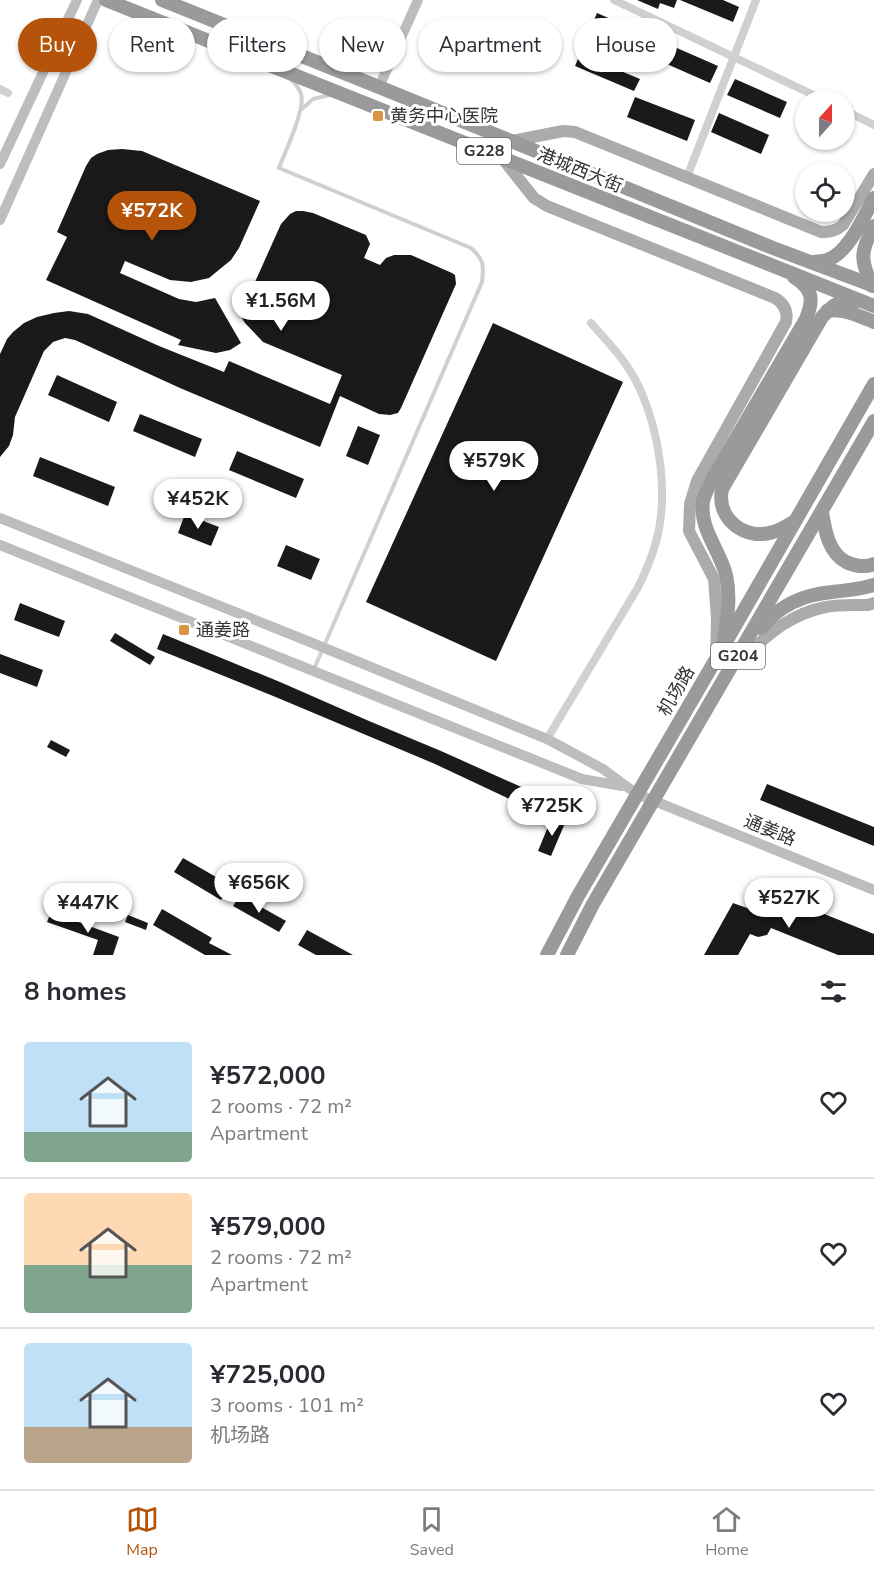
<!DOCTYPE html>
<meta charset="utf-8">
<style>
body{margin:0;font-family:"Nunito Sans","Noto Sans SC",sans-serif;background:#f7f7f7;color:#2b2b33;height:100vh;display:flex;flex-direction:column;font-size:22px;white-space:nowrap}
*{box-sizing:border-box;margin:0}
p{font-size:20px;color:#7c7c81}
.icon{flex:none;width:33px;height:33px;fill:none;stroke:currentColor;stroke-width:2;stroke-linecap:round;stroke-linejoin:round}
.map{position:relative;height:955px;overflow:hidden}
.details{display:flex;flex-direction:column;background:#fff;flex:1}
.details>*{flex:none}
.hud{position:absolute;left:18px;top:18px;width:838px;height:54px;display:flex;gap:12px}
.needle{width:39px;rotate:21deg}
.fabs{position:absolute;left:795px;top:90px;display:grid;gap:12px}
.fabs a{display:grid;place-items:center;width:60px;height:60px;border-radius:50%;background:#fff;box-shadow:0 2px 4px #0004;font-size:30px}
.price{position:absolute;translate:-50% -51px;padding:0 14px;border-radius:21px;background:#fff;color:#222;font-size:20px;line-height:39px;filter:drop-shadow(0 2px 3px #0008)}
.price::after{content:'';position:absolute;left:50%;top:36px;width:18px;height:14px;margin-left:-9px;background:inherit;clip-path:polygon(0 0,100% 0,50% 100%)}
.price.on{background:#b45309;color:#fff}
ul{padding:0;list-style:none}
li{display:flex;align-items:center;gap:18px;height:150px;padding:0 24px}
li+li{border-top:2px solid #e1e1e2}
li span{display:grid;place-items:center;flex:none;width:168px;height:120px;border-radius:6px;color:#555}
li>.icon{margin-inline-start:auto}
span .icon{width:72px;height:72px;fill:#fffc;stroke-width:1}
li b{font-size:26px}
h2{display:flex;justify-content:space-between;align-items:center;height:72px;padding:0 24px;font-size:26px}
.pill{padding:0 21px;border-radius:27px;background:#fff;box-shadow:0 2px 4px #0004;font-size:21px;line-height:54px}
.pill.on{background:#b45309;color:#fff}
.menu{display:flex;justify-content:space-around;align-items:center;height:84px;border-top:2px solid #e1e1e2;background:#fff;font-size:16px;color:#7c7c81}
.menu a{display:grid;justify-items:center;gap:3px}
.menu .on{color:#b45309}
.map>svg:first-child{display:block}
.building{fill:#1a1a1a}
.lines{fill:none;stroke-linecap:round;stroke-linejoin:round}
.lane{stroke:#d0d0d0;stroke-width:4}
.street{stroke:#d0d0d0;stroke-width:8}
.secondary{stroke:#bdbdbd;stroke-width:10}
.primary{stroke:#ababab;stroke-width:12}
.highway{stroke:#9a9a9a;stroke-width:14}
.poi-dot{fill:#da9544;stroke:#fff;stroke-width:2}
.labels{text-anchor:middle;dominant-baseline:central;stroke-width:6;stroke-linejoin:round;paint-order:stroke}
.shield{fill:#fff;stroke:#707070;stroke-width:1.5}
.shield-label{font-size:16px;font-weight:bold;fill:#333}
.poi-label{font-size:18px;fill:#333;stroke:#fff;text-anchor:start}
.street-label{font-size:18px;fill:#333;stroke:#fff}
</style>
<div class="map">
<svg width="874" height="955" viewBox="0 0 874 955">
<rect width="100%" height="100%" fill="#fff"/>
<g class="building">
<polygon points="637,0 677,0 674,8 660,3 658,9"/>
<polygon points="680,0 723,0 739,7 733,22"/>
<polygon points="597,13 718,66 710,83 644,54 644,56 589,32"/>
<polygon points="580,54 640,79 634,91 575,66"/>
<polygon points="735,79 787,102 780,118 727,95"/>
<polygon points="635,97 695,120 687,141 627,117"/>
<polygon points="719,113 769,135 761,154 711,132"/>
<polygon points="122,149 142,151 260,201 239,248 231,260 209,278 191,282 170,280 125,261 120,273 179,299 196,302 215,298 241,343 230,350 216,353 178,345 181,340 46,280 67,237 57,232 86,166 91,158 97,154 108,150"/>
<polygon points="296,211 303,211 313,213 366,235 370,244 364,258 380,265 386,258 394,255 411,255 452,273 455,275 456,284 401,408 398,413 390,415 379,414 340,396 320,447 180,388 75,340 65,338 53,342 44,351 15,417 13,435 9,446 0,457 0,354 7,339 13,332 24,323 37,317 54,313 69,311 88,314 159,346 224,372 229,361 330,404 342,375 263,342 245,323 242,318 242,311 281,224 290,214"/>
<polygon points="493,323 623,382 496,661 366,602"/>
<polygon points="57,375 117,402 109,422 48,395"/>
<polygon points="140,414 202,439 195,457 133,431"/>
<polygon points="358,426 380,435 368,465 346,456"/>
<polygon points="237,451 304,479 296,498 229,470"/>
<polygon points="40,457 115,487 108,506 33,476"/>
<polygon points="185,514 219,527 211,546 178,533"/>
<polygon points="286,545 320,559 311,580 277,566"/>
<polygon points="20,603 65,621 59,637 14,620"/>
<polygon points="115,633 155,657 150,665 110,641"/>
<polygon points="163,634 280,682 369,721 441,751 546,798 539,813 435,764 278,698 157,649"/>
<polygon points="0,654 43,670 37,687 0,673"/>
<polygon points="51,740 70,750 66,757 47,747"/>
<polygon points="767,784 874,827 874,846 760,800"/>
<polygon points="552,817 565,823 551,856 538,851"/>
<polygon points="183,858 230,885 221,900 174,872"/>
<polygon points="772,893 874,934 874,955 838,955 771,928 767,935 758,937 750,934 738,955 704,955 733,903 747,908 758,909 765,906"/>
<polygon points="240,895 286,921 279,932 233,906"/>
<polygon points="162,909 212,938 209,943 232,955 205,955 153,925"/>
<polygon points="51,912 119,937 113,955 93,955 98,940 47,922"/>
<polygon points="128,915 148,923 146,930 125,922"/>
<polygon points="307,930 353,955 316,955 298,945"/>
</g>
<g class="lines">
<g class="lane">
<path d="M290,78C294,82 299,88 301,94C306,108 285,152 279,168L471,248C484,260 484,265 482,282L314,669"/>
<polyline points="302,109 313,99 329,95"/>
</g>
<g class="street">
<polyline points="614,0 824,100"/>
<polyline points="0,89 8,93"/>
<polyline points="844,110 874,125"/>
<polyline points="687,177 756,0"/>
<path d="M547,739L637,589C645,574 651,559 656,542C669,495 660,434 640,389C629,364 609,343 591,323"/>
</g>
<g class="secondary">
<polyline points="379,87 418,0"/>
<polyline points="0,164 77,0"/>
<polyline points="0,220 98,0"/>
<polyline points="0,518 300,638 547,739 603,769 637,794 874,890"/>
<path d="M0,545C194,622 388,702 582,779L622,786"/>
</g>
<g class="primary">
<path d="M512,141L563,131L575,132L821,232C830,232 836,231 843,225L874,174"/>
<path d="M503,159L534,198L547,206L775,298C785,304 788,312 786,322L697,481L690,504L689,531L714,579L717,618L716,659"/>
<path d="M734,665C763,640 787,614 826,607C840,604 854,605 868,605L874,603"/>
</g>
<g class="highway">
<polyline points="106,0 874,306"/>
<polyline points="162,0 379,87 773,248 874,286"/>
<path d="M812,262C817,261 822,262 827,260C848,254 864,216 874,198"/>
<path d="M872,286C860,259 860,252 874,226"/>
<path d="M827,311C844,308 859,316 874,322"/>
<path d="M822,512C825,530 828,552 846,562C855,566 864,568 874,564"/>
<path d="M795,521C788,525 781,530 773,532C745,541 716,519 722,489L822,317C834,304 839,300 857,301"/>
<path d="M761,628C780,605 802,595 832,592C846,590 859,590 874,585"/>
<path d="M724,640C727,619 731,597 726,575C720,550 699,529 703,501C705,493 710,484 714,476L806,319C814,299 813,289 794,277"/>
<polyline points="547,955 578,896 716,659 874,384"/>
<polyline points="567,955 593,904 874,421"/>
</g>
</g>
<g class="poi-dot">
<rect x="372" y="110" width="12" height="12" rx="3"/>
<rect x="178" y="624" width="12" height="12" rx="3"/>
</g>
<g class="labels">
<g class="shield">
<rect x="457" y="138" width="54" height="26" rx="4.5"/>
<rect x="711" y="643" width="54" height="26" rx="4.5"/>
</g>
<g class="shield-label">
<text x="484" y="151">G228</text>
<text x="738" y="656">G204</text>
</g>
<g class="poi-label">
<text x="390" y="116">黄务中心医院</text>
<text x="196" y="630">通姜路</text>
</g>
<g class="street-label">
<text transform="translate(580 170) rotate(22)">港城西大街</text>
<text transform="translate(676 691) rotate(-60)">机场路</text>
<text transform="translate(770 830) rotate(22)">通姜路</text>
</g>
</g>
</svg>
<div class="fabs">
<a><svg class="needle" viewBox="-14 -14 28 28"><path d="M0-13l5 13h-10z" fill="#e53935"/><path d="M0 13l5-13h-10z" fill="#7c7c81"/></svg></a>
<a><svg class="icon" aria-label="locate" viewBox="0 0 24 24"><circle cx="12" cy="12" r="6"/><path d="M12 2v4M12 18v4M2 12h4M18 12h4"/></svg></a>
</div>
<b class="price on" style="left:152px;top:242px">¥572K</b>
<b class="price" style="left:281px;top:332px">¥1.56M</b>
<b class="price" style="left:494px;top:492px">¥579K</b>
<b class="price" style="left:198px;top:530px">¥452K</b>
<b class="price" style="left:552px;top:837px">¥725K</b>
<b class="price" style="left:259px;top:914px">¥656K</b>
<b class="price" style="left:789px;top:929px">¥527K</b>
<b class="price" style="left:88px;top:934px">¥447K</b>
<div class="hud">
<a class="pill on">Buy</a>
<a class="pill">Rent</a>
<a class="pill">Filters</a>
<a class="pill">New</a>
<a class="pill">Apartment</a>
<a class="pill">House</a>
</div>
</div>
<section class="details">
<h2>8 homes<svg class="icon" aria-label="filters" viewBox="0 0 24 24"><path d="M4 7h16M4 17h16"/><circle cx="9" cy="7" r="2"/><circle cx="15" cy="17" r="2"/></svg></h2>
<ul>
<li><span style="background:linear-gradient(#bfe0f5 75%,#7fa58c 0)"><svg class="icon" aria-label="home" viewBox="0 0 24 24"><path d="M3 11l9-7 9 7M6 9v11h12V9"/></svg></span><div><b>¥572,000</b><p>2 rooms · 72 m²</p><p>Apartment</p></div><svg class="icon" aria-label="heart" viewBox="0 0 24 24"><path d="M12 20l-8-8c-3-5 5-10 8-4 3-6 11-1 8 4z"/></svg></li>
<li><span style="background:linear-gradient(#ffd9b3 60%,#7fa58c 0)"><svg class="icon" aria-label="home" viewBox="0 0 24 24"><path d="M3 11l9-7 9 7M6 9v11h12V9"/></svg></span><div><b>¥579,000</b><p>2 rooms · 72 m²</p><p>Apartment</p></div><svg class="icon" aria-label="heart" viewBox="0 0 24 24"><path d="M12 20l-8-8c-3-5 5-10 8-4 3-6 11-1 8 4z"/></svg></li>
<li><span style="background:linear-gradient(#bfe0f5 70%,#b9a48a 0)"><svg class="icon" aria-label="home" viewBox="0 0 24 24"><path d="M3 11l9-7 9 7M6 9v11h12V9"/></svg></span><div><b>¥725,000</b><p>3 rooms · 101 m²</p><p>机场路</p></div><svg class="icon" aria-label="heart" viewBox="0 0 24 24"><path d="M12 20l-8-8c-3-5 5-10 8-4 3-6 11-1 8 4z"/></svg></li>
</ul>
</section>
<nav class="menu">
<a class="on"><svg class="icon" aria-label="map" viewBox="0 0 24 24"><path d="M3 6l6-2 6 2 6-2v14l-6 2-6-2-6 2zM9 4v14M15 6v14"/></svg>Map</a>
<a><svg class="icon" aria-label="saved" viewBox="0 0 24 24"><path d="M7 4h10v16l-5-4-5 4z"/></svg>Saved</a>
<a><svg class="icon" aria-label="home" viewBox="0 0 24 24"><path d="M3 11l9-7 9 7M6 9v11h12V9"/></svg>Home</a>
</nav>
